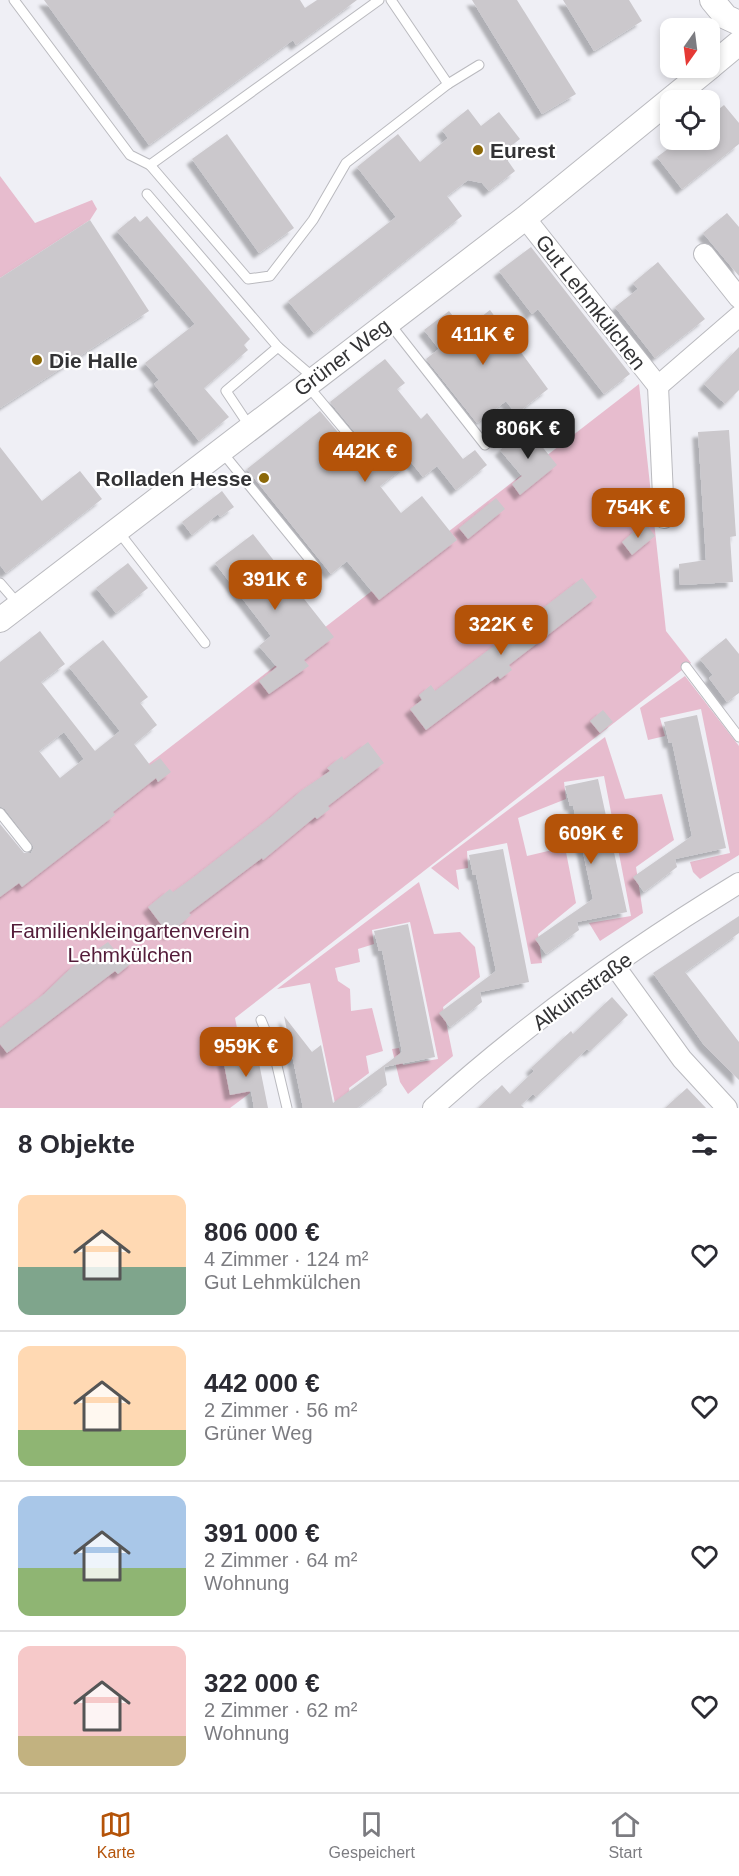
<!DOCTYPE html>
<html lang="de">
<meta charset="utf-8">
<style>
body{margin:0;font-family:Helvetica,sans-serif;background:#f7f7f7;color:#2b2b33;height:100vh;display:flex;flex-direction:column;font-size:22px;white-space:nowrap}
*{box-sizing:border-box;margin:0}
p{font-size:20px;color:#7c7c81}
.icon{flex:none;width:33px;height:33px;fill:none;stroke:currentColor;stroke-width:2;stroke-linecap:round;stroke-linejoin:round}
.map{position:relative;height:1108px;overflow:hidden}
.drawer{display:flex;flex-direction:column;background:#fff;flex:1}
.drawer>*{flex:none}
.needle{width:39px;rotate:194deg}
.tools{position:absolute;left:660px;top:18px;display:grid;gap:12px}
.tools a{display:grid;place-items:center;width:60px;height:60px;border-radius:12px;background:#fff;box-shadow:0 3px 9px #0003;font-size:30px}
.price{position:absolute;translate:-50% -51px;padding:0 14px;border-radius:12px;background:#b45309;color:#fff;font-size:20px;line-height:39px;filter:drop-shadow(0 2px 3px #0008)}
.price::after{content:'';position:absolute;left:50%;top:36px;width:18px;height:14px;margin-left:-9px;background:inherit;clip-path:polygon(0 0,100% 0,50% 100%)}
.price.current{background:#222;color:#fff}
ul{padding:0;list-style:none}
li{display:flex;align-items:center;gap:18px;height:150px;padding:0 18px}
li+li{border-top:2px solid #e1e1e2}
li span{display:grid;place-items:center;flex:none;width:168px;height:120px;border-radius:12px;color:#555}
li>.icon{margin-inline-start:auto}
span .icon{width:72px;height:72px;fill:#fffc;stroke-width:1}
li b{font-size:26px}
h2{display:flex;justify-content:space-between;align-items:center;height:72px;padding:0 18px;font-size:26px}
.menu{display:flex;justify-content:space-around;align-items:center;height:84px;border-top:2px solid #e1e1e2;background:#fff;font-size:16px;color:#7c7c81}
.menu a{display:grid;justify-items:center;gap:3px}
.menu .current{color:#b45309}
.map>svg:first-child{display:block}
.green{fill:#e7bcce}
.building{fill:#cbc8cc;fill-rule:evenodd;filter:url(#shadow)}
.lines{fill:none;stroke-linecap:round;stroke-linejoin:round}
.service-casing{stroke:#bababf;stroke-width:11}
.minor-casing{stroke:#bababf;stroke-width:22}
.tertiary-casing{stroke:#bababf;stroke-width:26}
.service{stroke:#fff;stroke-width:9}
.minor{stroke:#fff;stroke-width:20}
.tertiary{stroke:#fff;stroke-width:24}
.poi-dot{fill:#8c6809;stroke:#fff;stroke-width:2}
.labels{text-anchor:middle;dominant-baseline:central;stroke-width:4.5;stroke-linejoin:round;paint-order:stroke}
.poi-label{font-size:21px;font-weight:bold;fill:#333335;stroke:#fff;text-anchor:start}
.street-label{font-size:21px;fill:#333335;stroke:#fff}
.park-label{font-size:21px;fill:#541d3a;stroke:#fff}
</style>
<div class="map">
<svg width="739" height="1108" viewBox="0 0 739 1108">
<defs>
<filter id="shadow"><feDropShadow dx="-5.5" dy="5.5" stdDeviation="1.5" flood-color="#0004"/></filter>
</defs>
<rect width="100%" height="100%" fill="#efeff5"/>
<g class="green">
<polygon points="0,176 35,223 92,200 97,209 90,220 0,278"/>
<polygon points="639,384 666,631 691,663 235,1018 250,1093 230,1108 0,1108 0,879"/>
<polygon points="685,676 739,746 739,855 700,879 693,872 690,862 730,853 701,709 660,718 665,736 648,740 640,708"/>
<polygon points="605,737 625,799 662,794 674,840 636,867 643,913 600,941 589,923 631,916 604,776 564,782 566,799 518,818 527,856 565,847 576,903 538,934 542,963 531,964 507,843 467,851 468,868 456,870 459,890 431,868"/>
<polygon points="419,882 434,934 460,932 475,947 480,977 443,1007 453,1056 408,1094 400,1082 392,1049 399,1048 403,1065 438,1059 410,922 372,930 374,944 358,949 360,962 335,968 338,981 350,989 351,1011 372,1008 383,1051 366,1056 369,1073 349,1088 352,1108 336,1108 310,983 277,989"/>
</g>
<g class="building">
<polygon points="44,0 300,0 305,8 317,0 357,0 296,45 293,40 149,145"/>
<polygon points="472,0 517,0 576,94 542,114"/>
<polygon points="563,0 629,0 642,21 594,51"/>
<polygon points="724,105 739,123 739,144 682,189 657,157 680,140 710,140 710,116"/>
<polygon points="468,109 481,126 499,112 520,139 511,146 508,161 515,171 489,191 482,183 468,180 447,196 462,216 314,333 288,301 396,217 357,167 398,134 420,162 448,138 442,130"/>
<polygon points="227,134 294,228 259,253 192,159"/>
<polygon points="727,213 739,227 739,276 703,233"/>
<polygon points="135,216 140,222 147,216 250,339 244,345 248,350 204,388 229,417 199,441 154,384 159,380 145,363 195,324 117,231"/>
<polygon points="90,220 149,311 0,408 0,278"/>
<polygon points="531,247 630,374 604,394 538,309 532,314 499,271"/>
<polygon points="658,262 705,319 655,358 615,307 638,289 633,283"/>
<polygon points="490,310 548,389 516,414 506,401 477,423 426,359 439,349 424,330 449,311 464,330"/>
<polygon points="739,347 739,390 725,404 704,384"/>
<polygon points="385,359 405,383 397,389 421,419 427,413 463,459 475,450 487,465 456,490 437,466 423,477 411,462 380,486 401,513 422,496 457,540 379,600 347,561 331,574 247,469 320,411 353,450 362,452 364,448 363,442 330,402"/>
<polygon points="527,428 557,465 520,495 512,484 522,476 500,450"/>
<polygon points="729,430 736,536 730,537 733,582 680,585 679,564 706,560 698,432"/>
<polygon points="0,447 42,501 80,471 102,499 6,573 0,565"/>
<polygon points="222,491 234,507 220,517 218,514 192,535 182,522"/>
<polygon points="496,498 505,509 468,539 459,528"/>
<polygon points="647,525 655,536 632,555 622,542 639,527 641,530"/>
<polygon points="253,534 334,637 304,660 309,666 269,694 259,681 277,667 259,646 271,636 215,563"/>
<polygon points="128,563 148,588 116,613 96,588"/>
<polygon points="582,578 597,597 509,665 512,670 500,679 498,676 426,730 410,709 422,700 419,695 431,685 435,691"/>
<path d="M40,631L65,664L41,682L95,751L120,731L69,667L103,640L148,697L140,703L157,725L134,744L150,765L160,758L171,772L158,782L156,778L113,812L115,815L22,887L19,883L0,897V824L24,853H31L34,847L5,809L0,806V662ZM64,732L84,759L60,778L39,751Z"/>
<polygon points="726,638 739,654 739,693 727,702 709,678 713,675 700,659"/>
<polygon points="603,710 613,722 600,733 590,721"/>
<polygon points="697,715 726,848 675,859 677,867 644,892 633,877 692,836 672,742 669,743 664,722"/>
<polygon points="368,742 384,763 328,806 330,809 317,819 315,817 263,860 262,858 189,913 191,915 169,935 148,907 170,889 173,892 195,876 271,817 302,790 330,771 327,768 342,756 344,760"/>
<polygon points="598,779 627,912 577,922 579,930 546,954 535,939 593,899 573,805 570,806 565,786"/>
<polygon points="503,849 529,982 480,992 482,1002 450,1027 439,1013 496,971 476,875 473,875 469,855"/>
<polygon points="739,916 739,933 685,972 739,1042 739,1080 704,1045 653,973"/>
<polygon points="408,924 435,1057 384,1067 387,1085 357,1108 303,1108 284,1016 312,1052 321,1045 333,1103 402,1052 382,950 379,951 374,931"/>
<polygon points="108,942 119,955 126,950 134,961 118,974 115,971 7,1053 0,1044 0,1028 44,994 72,967"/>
<polygon points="612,997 628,1015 590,1051 587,1049 536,1097 533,1094 521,1105 524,1108 478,1108 502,1085 510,1094 534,1071 531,1068 544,1056 571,1031 573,1034"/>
<polygon points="257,1053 268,1108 254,1108 251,1091 230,1095 223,1059"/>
<polygon points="687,1088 706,1108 665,1108"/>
</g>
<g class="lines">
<defs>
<g id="service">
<polyline points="14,0 130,155 150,165 379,0"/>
<polyline points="391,0 448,84"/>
<polyline points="150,165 248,279 270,276 313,220 346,163 448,84 479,65"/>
<polyline points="147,194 278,347"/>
<polyline points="390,324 485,445"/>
<polyline points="308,386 358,446"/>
<polyline points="250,427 226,391 278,347 314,378"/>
<polyline points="222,452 315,566"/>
<polyline points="118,531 205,643"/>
<polyline points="0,583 19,605"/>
<polyline points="686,667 739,737"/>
<polyline points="0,813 27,847"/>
<polyline points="261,1020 273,1049 287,1108"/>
</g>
<g id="minor">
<polyline points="525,218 658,386 739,316"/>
<polyline points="704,254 739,298"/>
<polyline points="658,386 664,518"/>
<polyline points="614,965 682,1059 727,1108"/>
<path d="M433,1108C526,1024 632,948 739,883"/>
</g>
<g id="tertiary">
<polyline points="712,0 726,17 739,23"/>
<polyline points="710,67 739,43"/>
<polyline points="0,620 525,218 709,68"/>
</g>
</defs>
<use href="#service" class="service-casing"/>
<use href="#minor" class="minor-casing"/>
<use href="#tertiary" class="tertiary-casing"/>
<use href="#service" class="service"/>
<use href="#minor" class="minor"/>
<use href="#tertiary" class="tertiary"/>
</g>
<g class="poi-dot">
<circle cx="478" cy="150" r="6"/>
<circle cx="37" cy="360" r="6"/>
<circle cx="264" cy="478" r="6"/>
</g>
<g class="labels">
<g class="poi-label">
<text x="490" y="150">Eurest</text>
<text x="49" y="360">Die Halle</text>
<text x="252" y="478" text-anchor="end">Rolladen Hesse</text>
</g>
<g class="street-label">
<text transform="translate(591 302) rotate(52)">Gut Lehmkülchen</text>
<text transform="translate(342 357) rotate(-37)">Grüner Weg</text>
<text transform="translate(582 991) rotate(-36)">Alkuinstraße</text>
</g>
<g class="park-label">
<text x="130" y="930">Familienkleingartenverein<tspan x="130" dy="24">Lehmkülchen</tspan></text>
</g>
</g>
</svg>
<div class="tools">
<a><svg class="needle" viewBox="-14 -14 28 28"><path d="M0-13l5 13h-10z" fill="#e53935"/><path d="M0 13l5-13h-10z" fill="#7c7c81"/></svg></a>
<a><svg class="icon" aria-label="locate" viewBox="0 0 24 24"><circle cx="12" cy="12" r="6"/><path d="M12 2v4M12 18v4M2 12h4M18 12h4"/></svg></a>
</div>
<b class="price" style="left:483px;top:366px">411K €</b>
<b class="price current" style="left:528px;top:460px">806K €</b>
<b class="price" style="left:365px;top:483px">442K €</b>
<b class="price" style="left:638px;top:539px">754K €</b>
<b class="price" style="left:275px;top:611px">391K €</b>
<b class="price" style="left:501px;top:656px">322K €</b>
<b class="price" style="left:591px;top:865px">609K €</b>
<b class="price" style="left:246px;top:1078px">959K €</b>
</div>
<section class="drawer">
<h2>8 Objekte<svg class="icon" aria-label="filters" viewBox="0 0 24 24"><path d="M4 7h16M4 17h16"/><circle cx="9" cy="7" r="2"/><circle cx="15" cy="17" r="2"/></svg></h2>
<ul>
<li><span style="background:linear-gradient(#ffd9b3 60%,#7fa58c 0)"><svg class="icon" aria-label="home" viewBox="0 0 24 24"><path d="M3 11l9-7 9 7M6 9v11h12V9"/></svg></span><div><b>806 000 €</b><p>4 Zimmer · 124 m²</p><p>Gut Lehmkülchen</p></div><svg class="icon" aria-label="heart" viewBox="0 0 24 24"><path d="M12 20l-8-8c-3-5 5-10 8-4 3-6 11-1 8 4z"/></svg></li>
<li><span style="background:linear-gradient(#ffd9b3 70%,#8fb573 0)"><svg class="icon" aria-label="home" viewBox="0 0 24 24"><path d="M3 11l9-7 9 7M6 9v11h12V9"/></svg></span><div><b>442 000 €</b><p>2 Zimmer · 56 m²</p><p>Grüner Weg</p></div><svg class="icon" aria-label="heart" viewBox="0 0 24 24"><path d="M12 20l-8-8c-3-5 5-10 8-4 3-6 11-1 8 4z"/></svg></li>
<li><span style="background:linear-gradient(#a9c7e8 60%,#8fb573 0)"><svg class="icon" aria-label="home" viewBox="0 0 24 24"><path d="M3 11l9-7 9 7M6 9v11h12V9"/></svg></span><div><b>391 000 €</b><p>2 Zimmer · 64 m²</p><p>Wohnung</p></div><svg class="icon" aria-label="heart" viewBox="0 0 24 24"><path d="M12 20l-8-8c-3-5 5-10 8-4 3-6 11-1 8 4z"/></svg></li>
<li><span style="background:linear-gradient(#f6c9c9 75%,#c2b280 0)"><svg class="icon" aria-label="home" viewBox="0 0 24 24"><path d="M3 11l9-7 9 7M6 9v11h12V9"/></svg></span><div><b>322 000 €</b><p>2 Zimmer · 62 m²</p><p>Wohnung</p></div><svg class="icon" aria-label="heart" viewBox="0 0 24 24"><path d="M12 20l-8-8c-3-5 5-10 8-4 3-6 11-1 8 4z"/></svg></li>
</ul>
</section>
<nav class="menu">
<a class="current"><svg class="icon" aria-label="map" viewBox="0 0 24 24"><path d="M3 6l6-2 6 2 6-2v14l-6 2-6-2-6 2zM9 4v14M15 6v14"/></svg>Karte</a>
<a><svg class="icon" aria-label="saved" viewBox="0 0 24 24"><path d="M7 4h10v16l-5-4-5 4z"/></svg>Gespeichert</a>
<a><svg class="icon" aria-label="home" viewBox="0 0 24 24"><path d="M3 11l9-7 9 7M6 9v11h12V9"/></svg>Start</a>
</nav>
